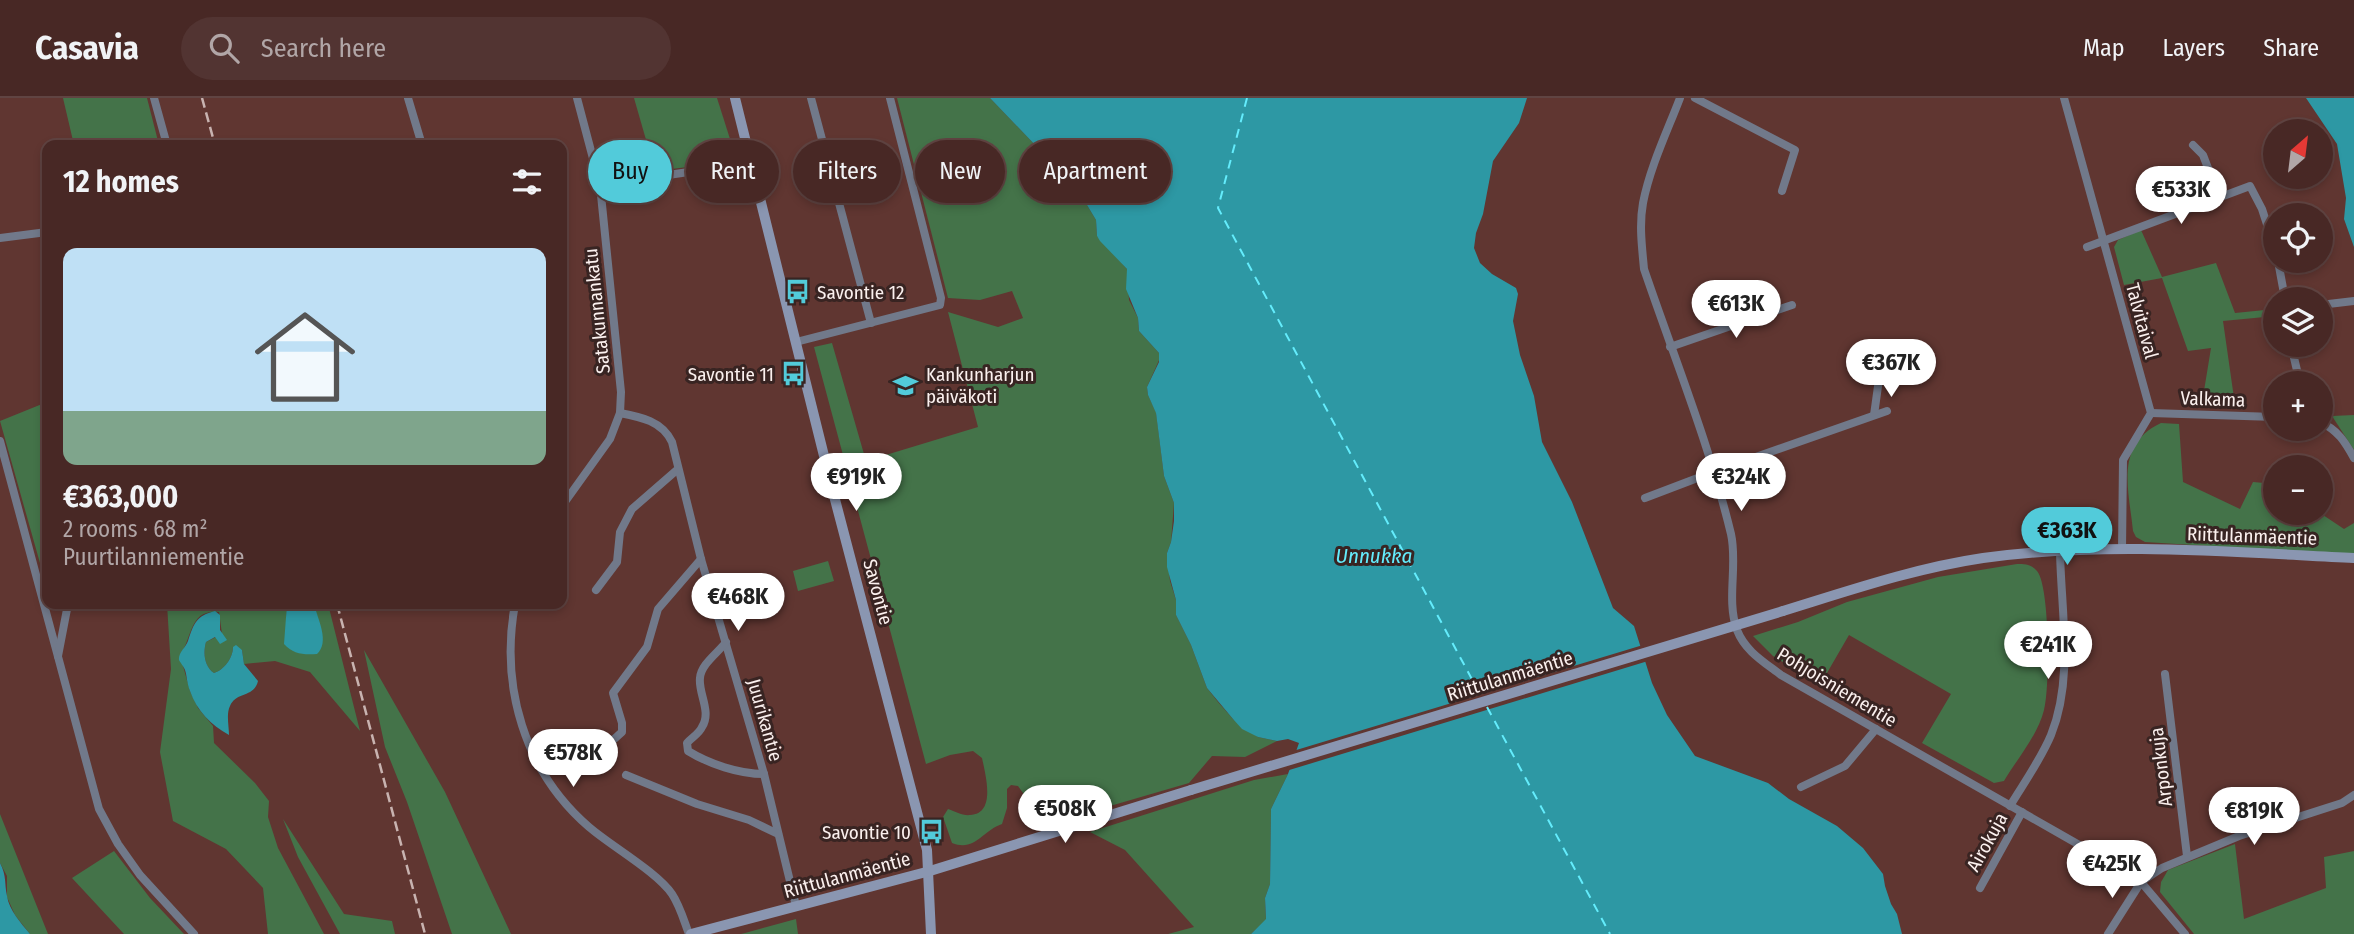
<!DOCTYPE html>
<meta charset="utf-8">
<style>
body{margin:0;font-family:"Fira Sans Condensed",sans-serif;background:#523432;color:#f1f3f6;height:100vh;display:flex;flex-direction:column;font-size:26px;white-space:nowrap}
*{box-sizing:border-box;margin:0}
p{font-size:23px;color:#b1a6a7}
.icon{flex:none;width:38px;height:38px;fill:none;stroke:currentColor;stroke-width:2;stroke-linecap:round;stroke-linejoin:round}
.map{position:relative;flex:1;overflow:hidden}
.side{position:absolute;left:42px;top:42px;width:525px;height:469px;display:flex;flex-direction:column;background:#482825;border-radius:14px;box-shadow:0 4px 10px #0003,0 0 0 2px #604442}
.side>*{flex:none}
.hud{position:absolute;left:588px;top:42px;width:665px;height:63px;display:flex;gap:14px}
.needle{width:46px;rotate:28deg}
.controls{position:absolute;left:2263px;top:21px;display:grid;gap:14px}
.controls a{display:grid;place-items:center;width:70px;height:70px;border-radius:50%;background:#482825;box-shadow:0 4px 10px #0003,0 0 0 2px #604442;font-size:35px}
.price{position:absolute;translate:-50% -60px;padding:0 16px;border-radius:24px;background:#fff;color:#222;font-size:23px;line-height:46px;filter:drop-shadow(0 2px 4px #0008)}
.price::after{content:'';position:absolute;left:50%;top:42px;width:21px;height:16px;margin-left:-10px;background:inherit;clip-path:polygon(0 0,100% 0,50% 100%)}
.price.selected{background:#52cbda;color:#111}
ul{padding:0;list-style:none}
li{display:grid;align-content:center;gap:14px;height:371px;padding:0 21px}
li span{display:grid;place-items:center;height:217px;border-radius:14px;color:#555}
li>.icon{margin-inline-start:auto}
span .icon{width:126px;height:126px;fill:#fffc;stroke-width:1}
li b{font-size:30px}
h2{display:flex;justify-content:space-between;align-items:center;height:84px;padding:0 21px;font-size:30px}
.tag{padding:0 24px;border-radius:32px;background:#482825;box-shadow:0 4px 10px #0003,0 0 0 2px #604442;font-size:24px;line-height:63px}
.tag.selected{background:#52cbda;color:#111}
header{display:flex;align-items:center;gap:42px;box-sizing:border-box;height:98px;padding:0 35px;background:#482825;border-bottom:2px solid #604442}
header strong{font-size:33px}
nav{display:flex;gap:38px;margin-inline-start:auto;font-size:24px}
.search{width:490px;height:63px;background:#523432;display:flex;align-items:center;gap:18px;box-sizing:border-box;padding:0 24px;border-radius:38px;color:#b1a6a7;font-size:26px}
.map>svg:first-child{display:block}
.green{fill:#447349}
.water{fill:#2d98a4}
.pier{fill:#603631}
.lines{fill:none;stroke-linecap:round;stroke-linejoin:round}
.ferry{stroke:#64ecfc;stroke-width:2;stroke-dasharray:9 7;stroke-linecap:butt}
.street{stroke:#71798a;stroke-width:8}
.secondary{stroke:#8a96b1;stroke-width:10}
.rail{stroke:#c8b3b0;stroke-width:2.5;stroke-dasharray:10 5;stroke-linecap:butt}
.secondary-bridge{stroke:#8a96b1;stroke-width:10}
.labels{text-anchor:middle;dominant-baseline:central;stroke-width:6;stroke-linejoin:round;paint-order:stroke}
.poi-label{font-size:19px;fill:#fbf0ee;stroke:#382422;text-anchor:start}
.street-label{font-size:19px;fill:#fbf0ee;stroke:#382422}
.water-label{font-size:21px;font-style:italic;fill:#64ecfc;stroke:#382422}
</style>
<header>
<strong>Casavia</strong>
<div class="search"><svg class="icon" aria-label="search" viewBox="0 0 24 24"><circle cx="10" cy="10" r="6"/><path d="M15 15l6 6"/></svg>Search here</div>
<nav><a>Map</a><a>Layers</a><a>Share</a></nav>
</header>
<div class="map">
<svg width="2354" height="836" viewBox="0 0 2354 836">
<rect width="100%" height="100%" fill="#603631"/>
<g class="green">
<polygon points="63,0 147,0 159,47 74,47"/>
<polygon points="634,0 717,0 737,63 655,73"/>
<path d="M897,0H990L1037,49L1045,63L1087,107L1096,122L1097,138L1127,171L1129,202L1138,220L1139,233L1159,255L1160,260L1147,289L1148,297L1156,314L1164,378L1174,405L1171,444L1167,455L1170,483L1176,502V517L1191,547L1207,590L1218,604L1233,621L1258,639L1277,643L1245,659L1212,658L1189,685L1086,715L1053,697L1027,716L1023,695L1018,688L1011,687L1007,691V710L1002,726C982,733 975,754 952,745L943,719L948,711C954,713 963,718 970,717C997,716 985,675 982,660L973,653L950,657L926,666L814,249L832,245L866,363L978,329L948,214L998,229L1023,220L1012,193L980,202L948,200Z"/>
<polygon points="2141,132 2162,179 2216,165 2235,215 2275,211 2275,218 2223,223 2234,300 2203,299 2211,250 2188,253 2162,180 2124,187 2114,149 2118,142"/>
<path d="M47,304V416C36,438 41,440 47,460C50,468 47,482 47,490L0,323Z"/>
<polygon points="2354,317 2354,352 2332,318"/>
<path d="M2161,325L2179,326L2183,384L2240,411L2253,384L2275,386V415H2320L2344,431L2354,425V457L2145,444L2136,439L2133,433C2129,392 2114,347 2161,325Z"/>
<polygon points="828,463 834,483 798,493 793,473"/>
<path d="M2017,466C2025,466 2031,466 2037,473C2050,488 2050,591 2044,612C2038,637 2017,661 2004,683L1994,685L1922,645L1951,596L1849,537L1820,587L1773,558L1753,538L1798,524L1847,504L1938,479Z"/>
<path d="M167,506H287L286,531L319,528L314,506H328L360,633L310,574L275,563L244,566L242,552L233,549C233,560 224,572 214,575C204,568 203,555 206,544L222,536L219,514C189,511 193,539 180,557L190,593L198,610L213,628L214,645L255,685L269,703L268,719L278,750L324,836H268L263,790L226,751L173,723L160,654L171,571Z"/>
<polygon points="364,552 445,694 511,836 452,836 407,704 385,649"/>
<polygon points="1288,676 1271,711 1270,786 1265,800 1266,822 1251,836 1168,836 1194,829 1125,752 1090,734 1254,682"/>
<polygon points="0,716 48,836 30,836 15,817 7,799 7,778 0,765"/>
<polygon points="283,721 344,816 392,823 395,836 340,836 298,759"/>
<polygon points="2235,746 2244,821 2326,790 2324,759 2354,753 2354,836 2194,836 2160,794 2161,784 2168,772"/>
<polygon points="114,753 150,800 184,836 124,836 72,780"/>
<polygon points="796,821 798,836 741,836 745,835"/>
</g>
<g class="water">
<polygon points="990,0 1527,0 1519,25 1493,63 1483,116 1476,135 1474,150 1480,165 1492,176 1516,190 1518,196 1513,223 1520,257 1534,298 1542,344 1572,404 1613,510 1634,528 1652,585 1667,617 1695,658 1768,685 1789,701 1837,728 1863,750 1883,776 1885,788 1891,806 1897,816 1902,836 1251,836 1266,821 1265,800 1270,786 1271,711 1288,676 1299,645 1288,641 1277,643 1258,639 1242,631 1233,621 1207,590 1191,547 1176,517 1176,502 1167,469 1167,455 1171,444 1174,423 1174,405 1164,378 1156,315 1148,297 1147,289 1159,264 1159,255 1139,233 1138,220 1126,191 1127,171 1100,143 1097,138 1096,122 1087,107 1045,63 1037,49"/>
<polygon points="2306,0 2354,0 2354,149 2344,121 2346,100 2337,46"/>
<path d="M287,506H314C318,522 330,544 317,556C303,557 293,556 284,546Z"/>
<path d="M215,513L220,517V532L227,542L220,546L215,539L206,544C203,555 204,568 214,575C224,572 233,560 233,549L236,547L242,552L244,566L258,583C254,600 236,593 230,608C226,616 229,628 229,637C211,627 197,613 190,593C187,586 187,578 185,572C184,569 180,564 179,562C178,555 186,549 188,543C194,525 196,518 215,513Z"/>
<path d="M0,765C7,779 4,784 7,798C9,812 21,825 30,836H0Z"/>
</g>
<polygon class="pier" points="1643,547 1648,563 1286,673 1293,653"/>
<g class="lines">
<g class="ferry">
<polyline points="1247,0 1218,110 1481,598"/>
<polyline points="1487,609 1610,836"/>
</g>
<g class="street">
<polyline points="154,0 167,47"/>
<polyline points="408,0 422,47"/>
<polyline points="811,0 871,225"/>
<path d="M1680,0C1667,34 1650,69 1643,105C1639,127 1642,149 1644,171C1674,259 1709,345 1731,436C1738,467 1726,502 1737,532C1745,553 1764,564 1781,577L2132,777L2141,784L2185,836"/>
<polyline points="1695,0 1795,52 1782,93"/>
<polyline points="2064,0 2151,315 2123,362 2122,452"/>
<polyline points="2193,47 2203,57 2219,99"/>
<polyline points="600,87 750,65"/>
<polyline points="0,140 47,134"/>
<polyline points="2087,149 2250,88 2262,111 2275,151"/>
<polyline points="2278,163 2285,201"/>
<polyline points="2320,207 2354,203"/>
<polyline points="796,244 940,207 941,200 890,0"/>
<polyline points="2291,247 2300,285"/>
<polyline points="1670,249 1792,207"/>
<path d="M620,315C641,319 662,323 672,344L701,461L764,676L796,808"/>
<polyline points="2151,315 2275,319"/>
<polyline points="1874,317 1879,281"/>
<path d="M2320,324C2338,332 2345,344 2354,360"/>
<polyline points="0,343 99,711 118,746 140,777 194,836"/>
<polyline points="1645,400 1716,373 1887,313"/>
<polyline points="562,408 610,341 620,315 621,294 600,87 577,0"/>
<polyline points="596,492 617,464 620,434 632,411 678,371"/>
<path d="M515,506C500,588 524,673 589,729C611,748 657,774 672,796C680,808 684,823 689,836"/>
<path d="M726,544C718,555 701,566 700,580C698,595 712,614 702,629C699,636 692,639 687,645L688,653C709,666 739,676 764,676"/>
<polyline points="58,558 68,506"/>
<polyline points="2165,576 2187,758"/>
<polyline points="602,652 622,634 622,625 613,595 647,549 658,511 701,461"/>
<polyline points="626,677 697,706 749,722 778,736"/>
<polyline points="1801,689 1845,668 1876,631"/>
<path d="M2010,708C2024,685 2041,661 2051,637C2074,580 2061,513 2060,453"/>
<polyline points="1980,790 2022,714"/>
<polyline points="2108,836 2141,784 2162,770 2239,738 2342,705 2354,697"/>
</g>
<g class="secondary">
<polyline points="735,0 832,390 927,752 931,836"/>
<path d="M1783,513C1848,493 1915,470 1983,460C2105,443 2232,454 2354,460"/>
<polyline points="691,836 930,773 1191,692"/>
</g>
<g class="rail">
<polyline points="202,0 215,47"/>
<polyline points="337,506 425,836"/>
</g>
<polyline class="secondary-bridge" points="1191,692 1783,513"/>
</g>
<defs>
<symbol id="bus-bare" viewBox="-9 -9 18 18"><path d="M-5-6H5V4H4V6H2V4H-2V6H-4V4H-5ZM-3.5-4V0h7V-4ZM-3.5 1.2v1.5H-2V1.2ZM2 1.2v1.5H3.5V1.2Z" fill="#52cbda" stroke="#382422" stroke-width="2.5" paint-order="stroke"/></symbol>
<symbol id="school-bare" viewBox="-9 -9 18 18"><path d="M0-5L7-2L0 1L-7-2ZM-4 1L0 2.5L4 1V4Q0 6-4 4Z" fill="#52cbda" stroke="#382422" stroke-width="2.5" paint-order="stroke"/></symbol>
</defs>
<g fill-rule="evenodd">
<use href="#bus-bare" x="780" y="176" width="35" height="35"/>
<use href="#bus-bare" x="776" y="258" width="35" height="35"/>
<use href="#school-bare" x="888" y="270" width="35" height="35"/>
<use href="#bus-bare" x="914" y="716" width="35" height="35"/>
</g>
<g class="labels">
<g class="poi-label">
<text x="817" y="194">Savontie 12</text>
<text x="774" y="276" text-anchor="end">Savontie 11</text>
<text x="926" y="276">Kankunharjun<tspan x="926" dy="22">päiväkoti</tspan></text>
<text x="911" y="734" text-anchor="end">Savontie 10</text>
</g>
<g class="street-label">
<text transform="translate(597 213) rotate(-96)">Satakunnankatu</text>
<text transform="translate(2142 223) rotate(75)">Talvitaival</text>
<text transform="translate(2213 301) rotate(2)">Valkama</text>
<text transform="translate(2252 438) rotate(2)">Riittulanmäentie</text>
<text transform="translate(878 494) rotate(75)">Savontie</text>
<text transform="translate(1510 578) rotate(-17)">Riittulanmäentie</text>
<text transform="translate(1837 589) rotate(31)">Pohjoisniementie</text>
<text transform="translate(765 622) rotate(74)">Juurikantie</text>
<text transform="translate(2161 669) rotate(-97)">Arponkuja</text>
<text transform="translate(1987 744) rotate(-61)">Airokuja</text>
<text transform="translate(847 777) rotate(-15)">Riittulanmäentie</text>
</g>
<g class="water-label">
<text x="1374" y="458">Unnukka</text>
</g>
</g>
</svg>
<div class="controls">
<a><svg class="needle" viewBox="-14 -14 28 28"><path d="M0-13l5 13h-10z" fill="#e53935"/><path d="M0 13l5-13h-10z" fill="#b1a6a7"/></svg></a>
<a><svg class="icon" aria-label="locate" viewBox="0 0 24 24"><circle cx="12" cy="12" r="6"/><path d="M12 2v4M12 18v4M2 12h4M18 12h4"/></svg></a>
<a><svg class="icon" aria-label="layers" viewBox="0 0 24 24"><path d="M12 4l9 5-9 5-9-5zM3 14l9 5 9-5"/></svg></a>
<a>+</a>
<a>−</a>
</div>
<b class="price" style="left:2181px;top:128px">€533K</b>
<b class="price" style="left:1736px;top:242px">€613K</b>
<b class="price" style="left:1891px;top:301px">€367K</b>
<b class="price" style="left:856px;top:415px">€919K</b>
<b class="price" style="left:1741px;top:415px">€324K</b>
<b class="price selected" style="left:2067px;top:469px">€363K</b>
<b class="price" style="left:738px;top:535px">€468K</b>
<b class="price" style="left:2048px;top:583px">€241K</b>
<b class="price" style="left:573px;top:691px">€578K</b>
<b class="price" style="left:1065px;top:747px">€508K</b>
<b class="price" style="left:2254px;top:749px">€819K</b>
<b class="price" style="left:2112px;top:802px">€425K</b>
<div class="hud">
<a class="tag selected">Buy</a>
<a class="tag">Rent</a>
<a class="tag">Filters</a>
<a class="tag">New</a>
<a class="tag">Apartment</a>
</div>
<section class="side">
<h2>12 homes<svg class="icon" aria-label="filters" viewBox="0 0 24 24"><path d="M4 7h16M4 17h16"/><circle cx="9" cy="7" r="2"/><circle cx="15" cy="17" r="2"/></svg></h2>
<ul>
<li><span style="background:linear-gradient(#bfe0f5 75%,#7fa58c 0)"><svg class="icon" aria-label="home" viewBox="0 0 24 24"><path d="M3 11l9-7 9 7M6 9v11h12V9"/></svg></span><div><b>€363,000</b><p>2 rooms · 68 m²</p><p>Puurtilanniementie</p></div></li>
</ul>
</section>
</div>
